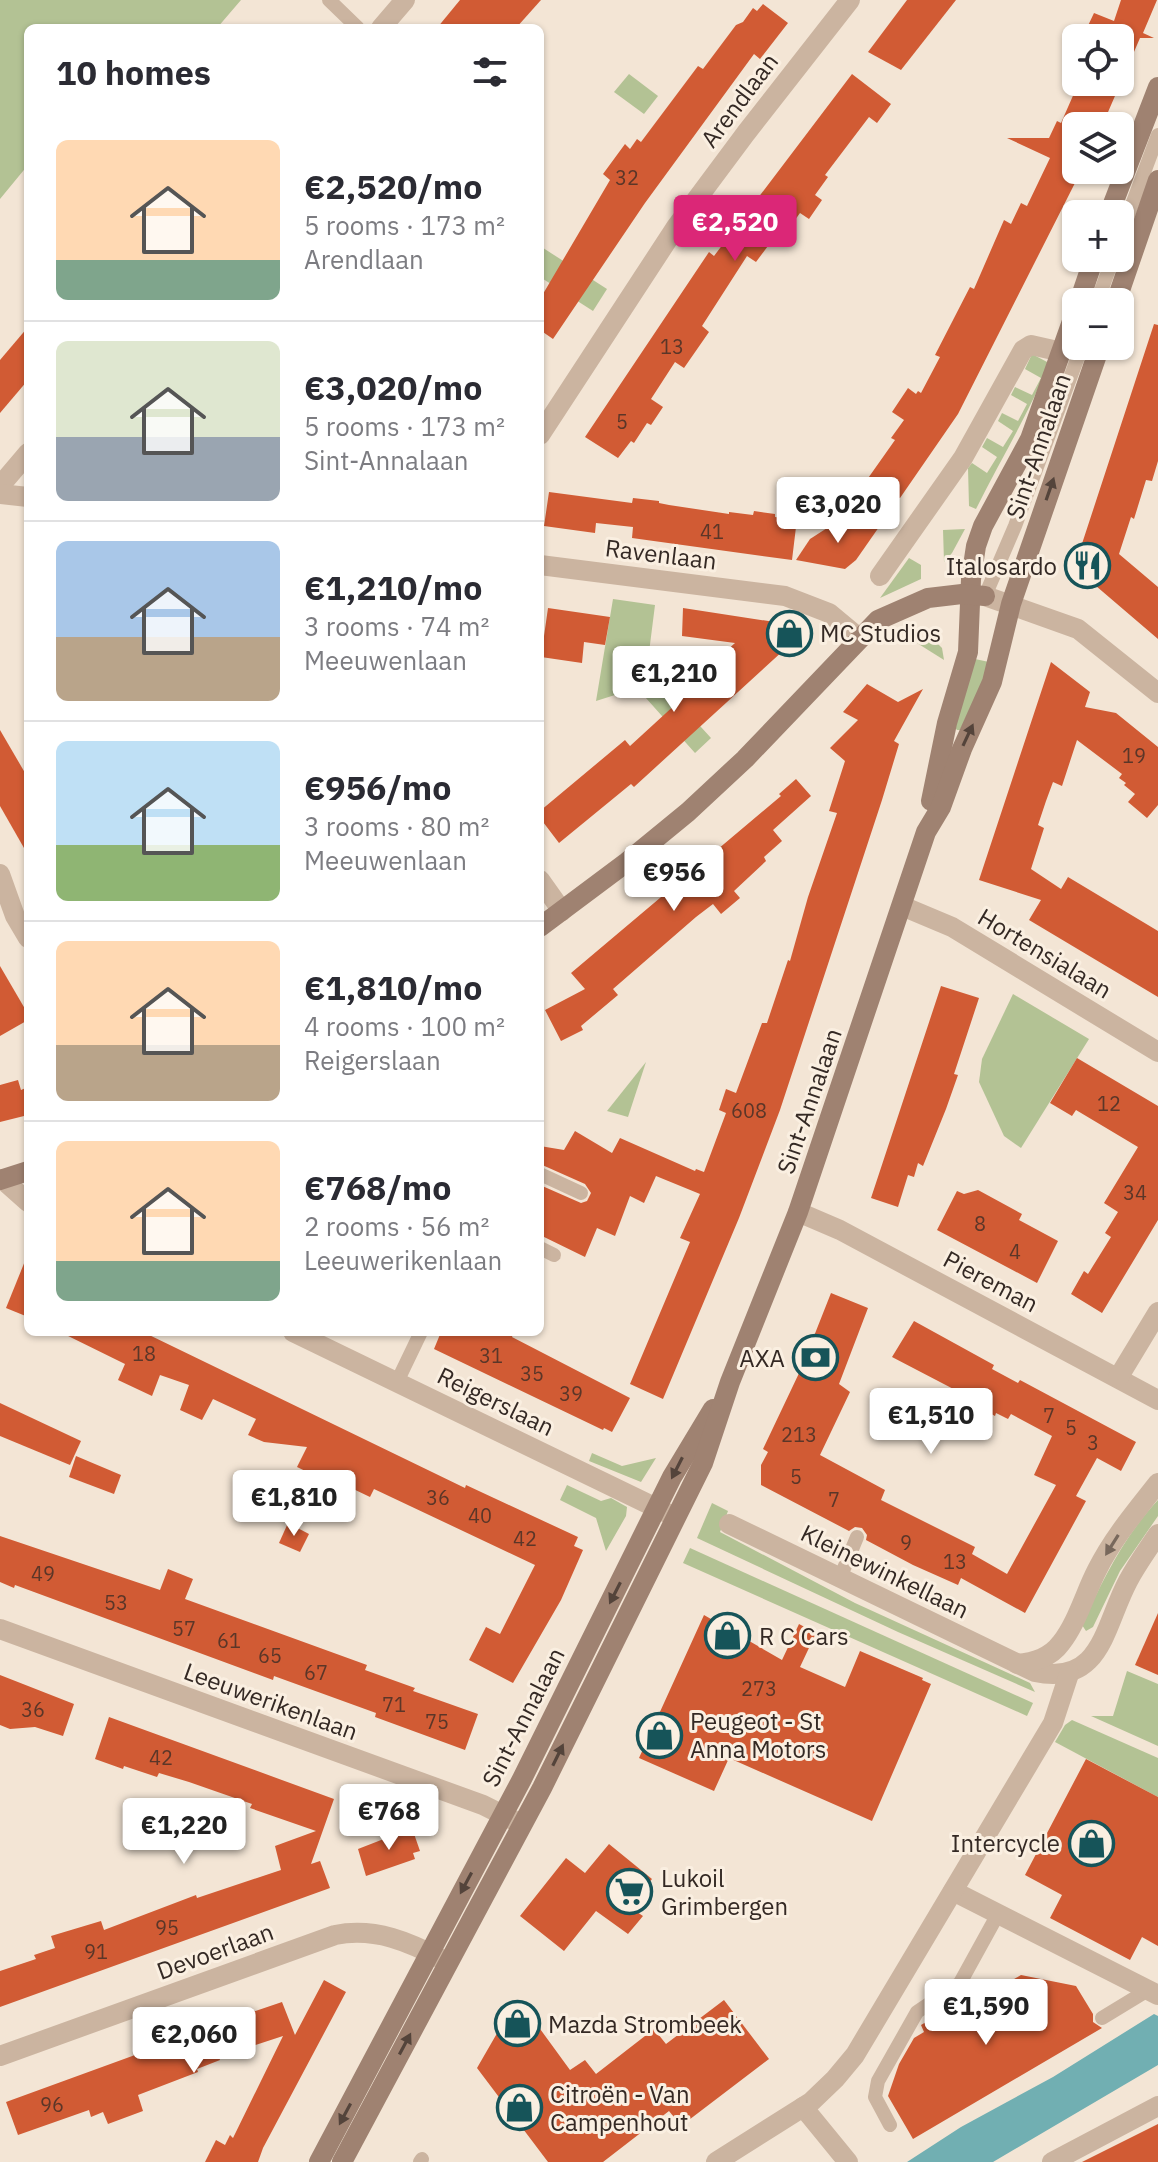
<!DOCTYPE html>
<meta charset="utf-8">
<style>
body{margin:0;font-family:"IBM Plex Sans",sans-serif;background:#f2f2f3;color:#2b2b33;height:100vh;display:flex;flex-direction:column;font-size:30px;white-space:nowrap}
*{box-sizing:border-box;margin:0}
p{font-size:26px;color:#7c7c81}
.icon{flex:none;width:44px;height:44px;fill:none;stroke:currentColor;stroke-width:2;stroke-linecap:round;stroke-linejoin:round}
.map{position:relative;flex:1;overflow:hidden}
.sheet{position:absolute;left:24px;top:24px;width:520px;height:1312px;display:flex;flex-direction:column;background:#fff;border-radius:12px;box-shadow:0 2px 6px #0004}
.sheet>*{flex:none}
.buttons{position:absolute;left:1062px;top:24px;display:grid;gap:16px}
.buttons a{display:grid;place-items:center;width:72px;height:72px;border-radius:12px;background:#fff;box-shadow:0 2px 6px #0004;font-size:40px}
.price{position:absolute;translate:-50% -68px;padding:0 18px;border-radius:8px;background:#fff;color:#222;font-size:26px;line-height:52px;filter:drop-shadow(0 2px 4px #0008)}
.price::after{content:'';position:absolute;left:50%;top:48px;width:24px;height:18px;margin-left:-12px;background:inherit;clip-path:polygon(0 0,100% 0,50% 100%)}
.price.active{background:#db2777;color:#fff}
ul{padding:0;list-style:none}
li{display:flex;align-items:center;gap:24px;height:200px;padding:0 32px}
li+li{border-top:2px solid #e1e1e2}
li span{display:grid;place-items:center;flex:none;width:224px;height:160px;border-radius:12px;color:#555}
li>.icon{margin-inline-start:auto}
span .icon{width:96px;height:96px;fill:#fffc;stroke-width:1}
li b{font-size:34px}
h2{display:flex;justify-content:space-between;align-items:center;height:96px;padding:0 32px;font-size:34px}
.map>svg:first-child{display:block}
.green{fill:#b3c294}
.water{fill:#71afb2}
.building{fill:#d15b34}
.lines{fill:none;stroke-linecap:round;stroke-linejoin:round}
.lane{stroke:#cbb4a0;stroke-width:14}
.street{stroke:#cbb4a0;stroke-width:20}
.secondary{stroke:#9f8271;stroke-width:20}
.oneway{fill:#54443b}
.oneway2{fill:#78685c}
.labels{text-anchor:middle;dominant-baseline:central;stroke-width:6;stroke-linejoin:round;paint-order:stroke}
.number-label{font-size:20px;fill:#5b3628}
.street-label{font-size:24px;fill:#342924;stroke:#faefe1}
.poi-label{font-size:24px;fill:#342924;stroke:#faefe1;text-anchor:start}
</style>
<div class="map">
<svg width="1158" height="2162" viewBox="0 0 1158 2162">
<rect width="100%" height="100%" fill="#f3e5d5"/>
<g class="green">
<polygon points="0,0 241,0 217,28 28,28 28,165 0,199"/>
<polygon points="629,74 658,96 644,114 614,92"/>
<polygon points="540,246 607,289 593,311 540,277"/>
<path d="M1032,354L1049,363C1029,414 1000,460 976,509L969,506L968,468L972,463L987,473L997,457L982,447L987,438L1003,447L1013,431L998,421L1002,413L1018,421L1027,404L1011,395L1015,387L1032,395L1041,378L1025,369Z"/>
<polygon points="965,529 952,553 944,562 943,530"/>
<polygon points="909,558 921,565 921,579 880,598"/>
<polygon points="613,599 655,605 645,684 659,681 711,738 695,753 637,688 596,701"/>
<polygon points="909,638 937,643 942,648 944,660"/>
<polygon points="975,659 989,662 986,674 960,730 957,730 954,727"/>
<polygon points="1013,994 1089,1039 1021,1148 1004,1136 979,1082 982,1059"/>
<polygon points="646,1062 628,1117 607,1111"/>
<polygon points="592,1453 622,1466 656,1458 641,1482 589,1461"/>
<polygon points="567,1485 601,1501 611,1498 627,1507 626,1516 606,1551 596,1518 560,1500"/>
<path d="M1158,1500V1516L1120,1571L1093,1627L1086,1631L1082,1625C1102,1581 1124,1536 1158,1500Z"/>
<polygon points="712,1503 728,1511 720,1532 855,1603 1030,1683 1035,1692 898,1632 697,1538"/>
<polygon points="690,1548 1033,1703 1027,1716 683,1563"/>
<polygon points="1127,1671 1158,1684 1158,1746 1091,1716 1113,1716"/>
<polygon points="1072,1720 1158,1758 1158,1797 1055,1742 1065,1725"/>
</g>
<polygon class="water" points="1154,2014 1158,2016 1158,2065 993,2162 907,2162 961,2127 1053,2077"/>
<g class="building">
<polygon points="460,0 541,0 516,28 437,28"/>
<polygon points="907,0 956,0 901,70 868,52"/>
<polygon points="1121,0 1157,0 1143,33 1154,38 1140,38 1102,126 1076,126 1076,181 958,414 900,498 859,491 895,440 891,438 904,420 892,412 908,388 916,394 918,391 921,393 940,357 935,355 970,287 974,289 1004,220 1011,224 1021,203 1027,206 1050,158 1007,138 1049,138 1057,121 1061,123 1079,82 1120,82 1120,38 1099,38 1085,32 1094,13 1114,21"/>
<polygon points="763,4 788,23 760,59 754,54 645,203 553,339 540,330 540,299 610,180 603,174 625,144 630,149 637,139 641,142 698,66 703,69 736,25 743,22 753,8 757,11"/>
<polygon points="852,74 891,104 877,123 869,117 825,175 828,177 815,195 822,200 809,219 800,213 787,231 782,227 756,262 747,256 702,326 709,332 684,368 675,362 651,399 663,407 651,425 647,423 634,443 631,441 618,458 585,437 709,252 714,256"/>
<polygon points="1154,324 1158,325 1158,461 1152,481 1146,480 1134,519 1131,517 1119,554 1158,587 1158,639 1082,574 1077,559"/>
<polygon points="28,327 28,380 0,413 0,360"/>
<polygon points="549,492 632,503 633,498 659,501 659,503 669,505 729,514 729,512 753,515 754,511 775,514 775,517 792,519 791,527 796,527 792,560 632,538 633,527 596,523 595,533 544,526"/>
<polygon points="838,521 879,527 856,560 845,569 796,560 810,539"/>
<polygon points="548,608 610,617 605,645 584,642 582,663 541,657"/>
<polygon points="683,608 794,625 796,639 634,787 631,784 559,843 540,818 540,811 625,740 630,746 678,702 675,698 691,682 735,643 682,636"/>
<polygon points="1051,662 1090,692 1085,707 1116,713 1158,747 1158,805 1147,818 1128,802 1135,794 1124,785 1126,783 1119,778 1122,774 1077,740 1062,786 1053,782 1046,801 1038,825 1044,828 1031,869 1061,889 1068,877 1158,931 1158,997 1029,920 1041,900 979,880"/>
<polygon points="867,684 898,702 923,689 894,741 899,744 882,800 780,1110 739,1218 663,1399 630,1384 690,1242 680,1238 700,1194 656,1176 644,1203 630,1196 615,1236 597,1228 585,1257 540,1235 540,1185 581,1203 587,1201 591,1193 585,1184 540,1164 540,1146 564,1150 575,1131 612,1153 620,1138 695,1171 696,1169 704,1172 726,1113 719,1110 726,1089 736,1093 762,1023 767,1023 788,960 790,961 808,897 837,813 829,811 845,761 830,748 858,720 843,712"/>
<polygon points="0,730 28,778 28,855 0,806"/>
<polygon points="796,779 811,796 773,830 782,841 764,857 766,861 734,891 740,898 721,914 713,904 696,917 613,989 618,995 581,1026 583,1030 561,1041 545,1010 585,989 571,973 781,796 779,794"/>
<polygon points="0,966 28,1014 28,1020 0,1036"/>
<polygon points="941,986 979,998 954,1074 958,1075 946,1109 923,1166 918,1163 914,1177 908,1175 898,1207 871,1198"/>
<polygon points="1077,1058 1158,1106 1158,1220 1102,1313 1071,1294 1084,1271 1088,1274 1111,1237 1105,1233 1118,1212 1104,1203 1138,1147 1076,1110 1072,1116 1050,1103"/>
<polygon points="18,1080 21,1090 28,1087 28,1115 0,1122 0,1085"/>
<polygon points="978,1190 1022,1214 1019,1220 1058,1241 1037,1283 937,1230 957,1191 964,1194"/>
<polygon points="27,1256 28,1256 28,1317 6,1308"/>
<polygon points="831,1293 868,1308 839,1384 850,1392 820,1455 885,1490 881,1500 975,1547 972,1554 1007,1574 1056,1485 1034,1475 1052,1436 1011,1414 1008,1419 996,1413 995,1416 961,1397 963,1394 892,1357 914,1321 994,1365 992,1369 1018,1383 1020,1380 1136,1442 1121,1471 1097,1458 1076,1496 1086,1501 1025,1613 961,1578 958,1585 913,1565 866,1540 867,1535 862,1528 855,1527 849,1531 761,1485 761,1465 768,1452 763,1449 801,1369"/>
<polygon points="60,1332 143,1332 465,1488 466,1485 578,1537 574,1546 583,1550 561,1600 513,1683 469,1660 486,1627 500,1634 535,1565 374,1489 370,1497 324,1475 322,1479 297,1467 307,1447 264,1442 248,1435 256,1419 213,1399 202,1420 180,1410 189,1385 160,1375 152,1396 118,1380 125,1364"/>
<polygon points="441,1332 514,1332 512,1337 630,1398 612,1432 604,1428 603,1430 434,1349"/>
<polygon points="0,1403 81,1441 70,1465 0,1436"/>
<polygon points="76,1456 121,1475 114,1494 69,1477"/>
<polygon points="288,1523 309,1534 300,1552 279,1543"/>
<polygon points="0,1536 160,1590 168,1569 193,1579 185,1599 367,1665 365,1670 415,1688 413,1691 478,1714 465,1750 375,1717 376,1713 274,1676 273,1680 15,1585 14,1588 0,1582"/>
<polygon points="1158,1613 1158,1675 1135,1665"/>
<polygon points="704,1615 782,1660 799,1624 816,1633 800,1667 845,1687 860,1651 923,1678 922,1680 931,1684 872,1821 729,1758 714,1791 639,1758"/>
<polygon points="0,1675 74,1704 63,1736 35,1727 10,1729 0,1725"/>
<polygon points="109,1717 334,1799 311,1864 320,1861 330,1888 0,2007 0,1971 36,1959 34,1955 55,1948 51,1936 101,1921 104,1930 196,1895 197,1898 281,1870 275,1846 316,1831 250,1808 252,1804 189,1782 159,1773 157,1777 124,1766 123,1769 95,1759"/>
<polygon points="1086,1759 1158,1797 1158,1946 1142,1937 1130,1960 1050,1918 1062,1895 1025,1875"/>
<polygon points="412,1828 420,1851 413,1853 415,1859 366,1876 358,1849"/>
<polygon points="609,1844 652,1879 639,1895 643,1898 634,1910 643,1916 628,1934 596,1911 564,1951 520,1916 566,1858 585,1873"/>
<polygon points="1021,1975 1076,1986 1093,2014 1093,2022 1102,2028 913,2139 888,2096 899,2064 914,2038 924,2032 921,2025 999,1979 1002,1986"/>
<polygon points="324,1980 346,1992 263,2148 258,2162 205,2162 216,2140 225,2145 230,2135 233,2138 283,2036 219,2057 220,2060 197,2069 198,2072 138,2095 143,2111 108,2124 103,2112 91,2117 89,2110 18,2135 6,2102 146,2051 181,2036 282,2002 295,2035"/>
<polygon points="724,2000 769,2059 681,2126 669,2111 603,2162 548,2162 477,2068 507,2016 527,2011 570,2070 585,2060 596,2074 654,2029 666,2044"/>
<polygon points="1158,2124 1158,2162 1082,2162"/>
</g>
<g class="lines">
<g class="lane">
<polyline points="329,0 358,28"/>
<polyline points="1120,237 1158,135"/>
<polyline points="1097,302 1113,258"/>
<polyline points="985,596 1015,526 1082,346"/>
<polyline points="540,1174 581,1193"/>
<polyline points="540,1248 554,1255"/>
<polyline points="397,1382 421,1332"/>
<polyline points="840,1578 857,1537"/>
<polyline points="1102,2018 1148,1990"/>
<polyline points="890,2125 875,2097 878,2081 917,2012 960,1983 998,1914"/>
<polyline points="420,2162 422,2159"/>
</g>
<g class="street">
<polyline points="381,28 405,0"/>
<polyline points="540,435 676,227 746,133 850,0"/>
<polyline points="0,486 28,453"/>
<polyline points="0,494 28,497"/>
<polyline points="540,565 785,596 829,613 859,638"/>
<polyline points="880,576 963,458 1023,350 1031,345 1062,352"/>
<polyline points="985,596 1078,629 1158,693"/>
<polyline points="0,874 15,916 28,938"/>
<polyline points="540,880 562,911"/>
<polyline points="902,906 952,927 1158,1052"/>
<polyline points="2,1179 28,1202"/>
<polyline points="798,1212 840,1230 1158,1400"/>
<polyline points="293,1332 673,1516"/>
<polyline points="1118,1378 1158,1312"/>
<path d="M729,1524L1035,1672C1102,1686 1104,1626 1128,1581C1137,1564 1148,1549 1158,1534"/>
<polyline points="0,1629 483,1805 519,1823"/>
<path d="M1017,1664C1034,1662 1050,1658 1061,1643C1077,1623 1085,1593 1097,1570C1113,1538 1136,1511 1158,1483"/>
<polyline points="953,1891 1158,1995"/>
<path d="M0,2056L335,1935C375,1927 410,1942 445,1961"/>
<polyline points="803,2107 848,2162"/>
<polyline points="716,2162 811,2102 835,2079 855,2055 1053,1723 1069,1674"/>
<polyline points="1052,2162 1158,2106"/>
</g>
<g class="secondary">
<polyline points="1109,214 1158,87"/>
<polyline points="1079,302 1094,258"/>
<polyline points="1116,302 1158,180"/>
<polyline points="931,801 947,723 968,652 971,579 976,546 983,526 1030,439 1076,310"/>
<polyline points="540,927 627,862 688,812 745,759 878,620 928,598 962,594 985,596"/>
<polyline points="0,1180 28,1171"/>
<polyline points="319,2162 522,1779 672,1477 713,1409"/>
<polyline points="342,2162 542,1788 703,1463 730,1382 798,1212 926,832 941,807 962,749 992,682 1011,604 1100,346"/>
</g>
</g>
<defs><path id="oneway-solid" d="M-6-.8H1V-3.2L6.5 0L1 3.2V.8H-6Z" transform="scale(2)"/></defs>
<g class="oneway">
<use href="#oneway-solid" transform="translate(1050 489) rotate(-71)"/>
<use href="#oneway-solid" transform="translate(968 735) rotate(-65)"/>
<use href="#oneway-solid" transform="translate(677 1468) rotate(117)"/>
<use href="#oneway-solid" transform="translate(615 1593) rotate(117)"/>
<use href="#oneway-solid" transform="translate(558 1755) rotate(-64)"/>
<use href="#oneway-solid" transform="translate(466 1883) rotate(118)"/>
<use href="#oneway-solid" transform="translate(405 2044) rotate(-62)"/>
<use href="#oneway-solid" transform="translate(345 2114) rotate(118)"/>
</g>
<use class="oneway2" href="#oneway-solid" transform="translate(1112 1545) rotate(122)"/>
<defs>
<symbol id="restaurant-ring" viewBox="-11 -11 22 22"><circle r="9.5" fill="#faefe1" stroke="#165459" stroke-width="1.5"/><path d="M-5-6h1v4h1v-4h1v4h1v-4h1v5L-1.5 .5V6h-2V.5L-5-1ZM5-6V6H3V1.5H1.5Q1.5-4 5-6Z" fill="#165459"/></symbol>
<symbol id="shop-ring" viewBox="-11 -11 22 22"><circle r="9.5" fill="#faefe1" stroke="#165459" stroke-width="1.5"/><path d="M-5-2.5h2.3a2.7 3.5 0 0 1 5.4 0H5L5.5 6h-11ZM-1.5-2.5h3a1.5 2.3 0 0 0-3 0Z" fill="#165459"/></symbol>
<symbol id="bank-ring" viewBox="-11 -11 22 22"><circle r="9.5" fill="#faefe1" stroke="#165459" stroke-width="1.5"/><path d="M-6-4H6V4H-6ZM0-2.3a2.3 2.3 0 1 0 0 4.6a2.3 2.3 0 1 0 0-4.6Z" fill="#165459"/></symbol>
<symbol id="supermarket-ring" viewBox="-11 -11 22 22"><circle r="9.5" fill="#faefe1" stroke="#165459" stroke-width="1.5"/><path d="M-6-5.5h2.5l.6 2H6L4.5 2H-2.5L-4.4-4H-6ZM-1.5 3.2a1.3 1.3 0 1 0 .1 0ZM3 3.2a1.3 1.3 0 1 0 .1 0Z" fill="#165459"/></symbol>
</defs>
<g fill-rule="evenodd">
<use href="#restaurant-ring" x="1062" y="540" width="51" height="51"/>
<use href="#shop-ring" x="764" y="608" width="51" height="51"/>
<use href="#bank-ring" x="790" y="1332" width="51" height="51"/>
<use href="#shop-ring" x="702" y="1610" width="51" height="51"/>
<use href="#shop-ring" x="634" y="1710" width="51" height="51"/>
<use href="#shop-ring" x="1066" y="1818" width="51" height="51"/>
<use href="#supermarket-ring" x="604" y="1866" width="51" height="51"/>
<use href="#shop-ring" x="492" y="1998" width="51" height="51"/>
<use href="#shop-ring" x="494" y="2082" width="51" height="51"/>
</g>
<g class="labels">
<g class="number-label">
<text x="627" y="177">32</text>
<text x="672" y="346">13</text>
<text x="622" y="421">5</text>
<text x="712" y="531">41</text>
<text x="1134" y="755">19</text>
<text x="1109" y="1103">12</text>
<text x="749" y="1110">608</text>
<text x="1135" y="1192">34</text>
<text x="980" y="1223">8</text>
<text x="1015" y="1251">4</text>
<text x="144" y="1353">18</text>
<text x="491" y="1355">31</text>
<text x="532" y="1373">35</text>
<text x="571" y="1393">39</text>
<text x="1049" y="1415">7</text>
<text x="1071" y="1427">5</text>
<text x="799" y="1434">213</text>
<text x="1093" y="1442">3</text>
<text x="796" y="1476">5</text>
<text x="438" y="1497">36</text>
<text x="834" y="1499">7</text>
<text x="480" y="1515">40</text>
<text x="525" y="1538">42</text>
<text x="906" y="1542">9</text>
<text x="955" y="1561">13</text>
<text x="43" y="1573">49</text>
<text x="116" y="1602">53</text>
<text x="184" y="1628">57</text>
<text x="229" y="1640">61</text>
<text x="270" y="1655">65</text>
<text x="316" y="1672">67</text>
<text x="759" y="1688">273</text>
<text x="394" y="1704">71</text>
<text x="33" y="1709">36</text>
<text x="437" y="1721">75</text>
<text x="161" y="1757">42</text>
<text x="167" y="1927">95</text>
<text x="96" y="1951">91</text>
<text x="52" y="2104">96</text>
</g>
<g class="street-label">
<text transform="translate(739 100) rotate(-53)">Arendlaan</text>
<text transform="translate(1038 446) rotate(-71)">Sint-Annalaan</text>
<text transform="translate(661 554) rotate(7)">Ravenlaan</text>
<text transform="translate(1045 953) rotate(31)">Hortensialaan</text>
<text transform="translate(809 1101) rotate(-71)">Sint-Annalaan</text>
<text transform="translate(991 1281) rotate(28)">Piereman</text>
<text transform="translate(496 1401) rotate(26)">Reigerslaan</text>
<text transform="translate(885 1571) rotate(26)">Kleinewinkellaan</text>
<text transform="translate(271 1701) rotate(20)">Leeuwerikenlaan</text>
<text transform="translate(523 1717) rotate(-63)">Sint-Annalaan</text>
<text transform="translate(215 1951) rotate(-20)">Devoerlaan</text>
</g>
<g class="poi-label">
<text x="1057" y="566" text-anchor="end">Italosardo</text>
<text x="820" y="633">MC Studios</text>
<text x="785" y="1358" text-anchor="end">AXA</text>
<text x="759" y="1636">R C Cars</text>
<text x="690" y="1721">Peugeot - St<tspan x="690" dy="28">Anna Motors</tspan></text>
<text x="1060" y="1843" text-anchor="end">Intercycle</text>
<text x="661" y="1878">Lukoil<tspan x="661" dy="28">Grimbergen</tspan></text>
<text x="548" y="2024">Mazda Strombeek</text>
<text x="550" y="2094">Citroën - Van<tspan x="550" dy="28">Campenhout</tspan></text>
</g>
</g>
</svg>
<div class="buttons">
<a><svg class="icon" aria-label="locate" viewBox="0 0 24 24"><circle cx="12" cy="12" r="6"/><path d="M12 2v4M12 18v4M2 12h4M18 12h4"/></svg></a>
<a><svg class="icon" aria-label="layers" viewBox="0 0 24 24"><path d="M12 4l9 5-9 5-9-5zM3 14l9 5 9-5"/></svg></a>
<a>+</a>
<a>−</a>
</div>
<b class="price active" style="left:735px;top:263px">€2,520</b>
<b class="price" style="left:838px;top:545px">€3,020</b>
<b class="price" style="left:674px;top:714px">€1,210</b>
<b class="price" style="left:674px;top:913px">€956</b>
<b class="price" style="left:931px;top:1456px">€1,510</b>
<b class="price" style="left:294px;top:1538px">€1,810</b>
<b class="price" style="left:389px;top:1852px">€768</b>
<b class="price" style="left:184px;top:1866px">€1,220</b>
<b class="price" style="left:986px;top:2047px">€1,590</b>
<b class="price" style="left:194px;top:2075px">€2,060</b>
<section class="sheet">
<h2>10 homes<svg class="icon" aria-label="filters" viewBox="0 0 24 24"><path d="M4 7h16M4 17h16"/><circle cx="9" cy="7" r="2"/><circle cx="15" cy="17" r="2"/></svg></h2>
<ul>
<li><span style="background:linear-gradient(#ffd9b3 75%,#7fa58c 0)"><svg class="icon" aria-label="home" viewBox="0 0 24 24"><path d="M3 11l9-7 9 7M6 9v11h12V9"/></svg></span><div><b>€2,520/mo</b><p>5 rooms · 173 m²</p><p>Arendlaan</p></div></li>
<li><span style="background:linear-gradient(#dfe7d0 60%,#9aa5b1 0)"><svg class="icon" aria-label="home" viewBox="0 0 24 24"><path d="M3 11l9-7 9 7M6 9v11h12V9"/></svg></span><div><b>€3,020/mo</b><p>5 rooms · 173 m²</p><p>Sint-Annalaan</p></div></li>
<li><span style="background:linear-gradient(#a9c7e8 60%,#b9a48a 0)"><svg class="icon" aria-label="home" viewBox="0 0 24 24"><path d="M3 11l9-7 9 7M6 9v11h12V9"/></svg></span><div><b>€1,210/mo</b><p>3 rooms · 74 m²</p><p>Meeuwenlaan</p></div></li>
<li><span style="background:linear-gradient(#bfe0f5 65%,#8fb573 0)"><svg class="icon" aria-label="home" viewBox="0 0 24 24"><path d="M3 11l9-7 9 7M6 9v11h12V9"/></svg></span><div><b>€956/mo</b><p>3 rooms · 80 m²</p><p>Meeuwenlaan</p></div></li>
<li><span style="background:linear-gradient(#ffd9b3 65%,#b9a48a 0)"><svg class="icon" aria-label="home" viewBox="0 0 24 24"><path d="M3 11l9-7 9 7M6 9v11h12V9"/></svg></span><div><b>€1,810/mo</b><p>4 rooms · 100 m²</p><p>Reigerslaan</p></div></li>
<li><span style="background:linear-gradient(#ffd9b3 75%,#7fa58c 0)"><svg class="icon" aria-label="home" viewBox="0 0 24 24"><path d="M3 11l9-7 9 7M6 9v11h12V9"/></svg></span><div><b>€768/mo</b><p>2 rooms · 56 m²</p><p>Leeuwerikenlaan</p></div></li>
</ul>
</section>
</div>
